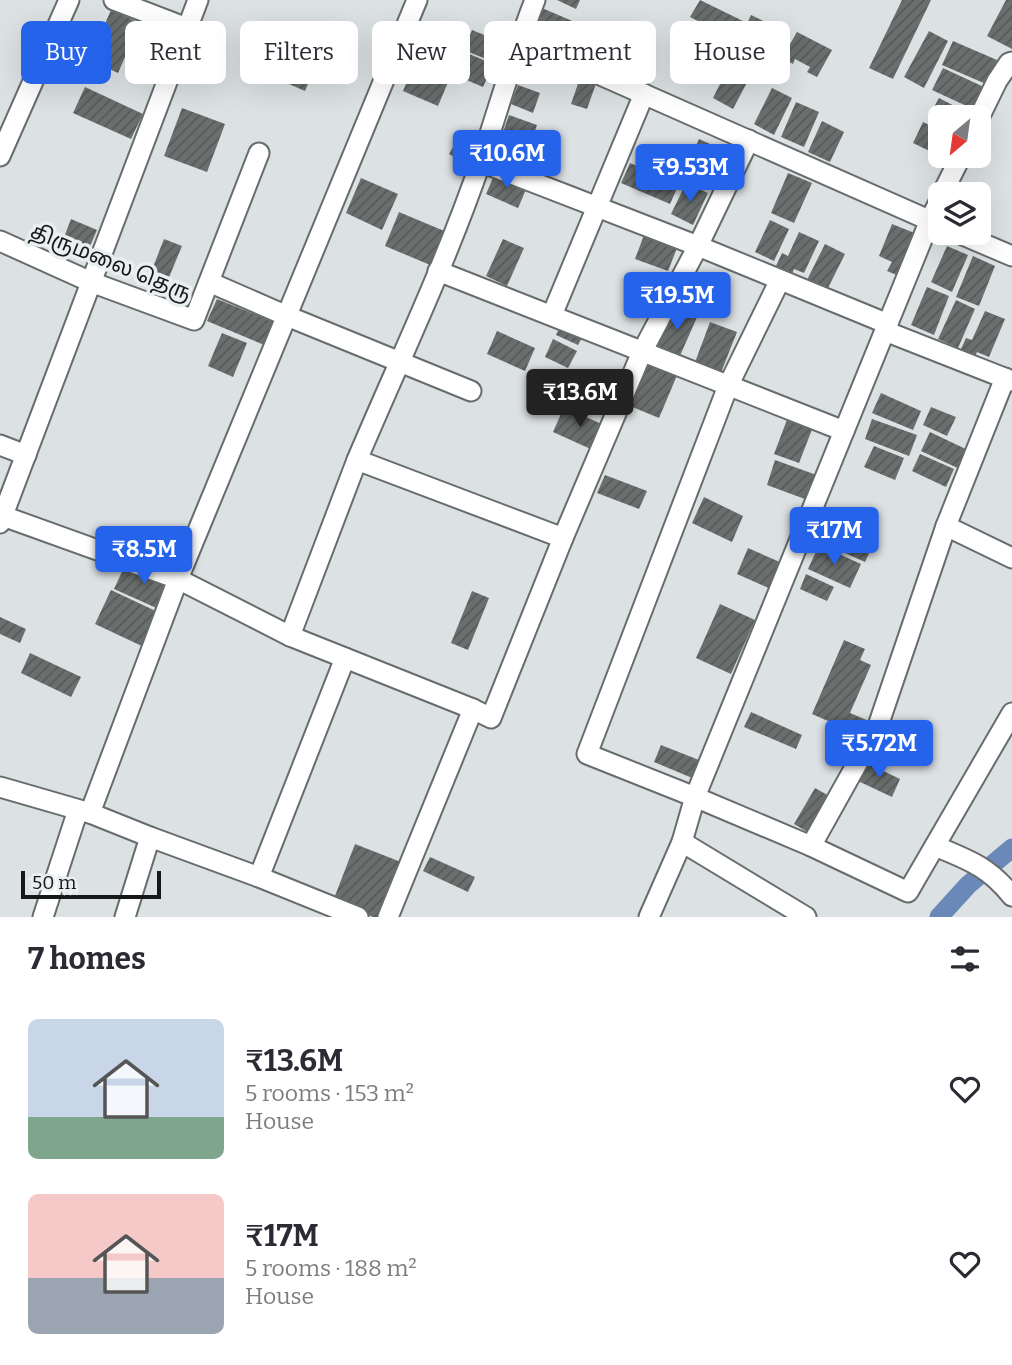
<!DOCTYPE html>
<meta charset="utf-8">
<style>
body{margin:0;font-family:Bitter,"Noto Sans Tamil",serif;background:#f2f2f3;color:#2b2b33;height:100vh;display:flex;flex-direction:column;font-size:26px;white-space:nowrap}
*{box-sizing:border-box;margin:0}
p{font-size:23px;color:#7c7c81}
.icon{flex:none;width:38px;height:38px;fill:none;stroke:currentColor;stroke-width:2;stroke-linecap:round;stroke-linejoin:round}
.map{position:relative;height:917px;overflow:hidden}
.side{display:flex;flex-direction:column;background:#fff;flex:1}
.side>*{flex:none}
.hud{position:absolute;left:21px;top:21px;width:971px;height:63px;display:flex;gap:14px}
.needle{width:46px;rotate:209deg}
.fabs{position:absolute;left:928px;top:105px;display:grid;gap:14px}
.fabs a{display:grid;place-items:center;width:63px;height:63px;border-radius:10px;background:#fff;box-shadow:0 7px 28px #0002;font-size:35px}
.scale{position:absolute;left:21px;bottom:18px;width:140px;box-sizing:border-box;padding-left:7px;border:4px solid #161818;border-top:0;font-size:19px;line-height:24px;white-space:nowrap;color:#161818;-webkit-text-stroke:5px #e9eef0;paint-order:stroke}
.price{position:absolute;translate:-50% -60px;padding:0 16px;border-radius:7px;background:#2563eb;color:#fff;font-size:23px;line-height:46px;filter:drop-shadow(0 2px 4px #0008)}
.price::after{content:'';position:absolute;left:50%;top:42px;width:21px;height:16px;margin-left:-10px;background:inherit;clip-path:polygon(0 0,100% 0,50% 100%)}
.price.selected{background:#222;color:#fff}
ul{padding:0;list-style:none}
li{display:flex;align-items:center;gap:21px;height:175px;padding:0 28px}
li span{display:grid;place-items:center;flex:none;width:196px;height:140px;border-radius:10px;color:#555}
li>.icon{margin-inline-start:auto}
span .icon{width:84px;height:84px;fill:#fffc;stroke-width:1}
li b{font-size:30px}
h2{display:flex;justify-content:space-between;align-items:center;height:84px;padding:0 28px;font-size:30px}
.chip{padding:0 24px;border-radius:10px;background:#fff;box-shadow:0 7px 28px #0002;font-size:24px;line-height:63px}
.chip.selected{background:#2563eb;color:#fff}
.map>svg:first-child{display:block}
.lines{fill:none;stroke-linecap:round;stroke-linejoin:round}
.canal{stroke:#6b89b8;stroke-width:19}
.building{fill:url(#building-hatch)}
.street-casing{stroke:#676c6d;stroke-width:23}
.street{stroke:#fff;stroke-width:19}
.labels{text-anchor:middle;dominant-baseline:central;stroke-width:7;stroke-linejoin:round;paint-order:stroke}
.street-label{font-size:21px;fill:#161818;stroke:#e9eef0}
</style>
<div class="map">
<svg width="1012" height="917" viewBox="0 0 1012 917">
<defs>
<pattern id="building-hatch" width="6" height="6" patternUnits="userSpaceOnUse" patternTransform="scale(1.75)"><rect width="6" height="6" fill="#6a6f6e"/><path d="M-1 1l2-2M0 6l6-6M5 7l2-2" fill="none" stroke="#565a59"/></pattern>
</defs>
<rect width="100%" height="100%" fill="#dce1e3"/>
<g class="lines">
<polyline class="canal" points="939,917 968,885 1012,848"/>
</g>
<g class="building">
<polygon points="557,0 580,0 576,9"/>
<polygon points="700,0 743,21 734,39 690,17"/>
<polygon points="902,0 931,0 893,79 869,68"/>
<polygon points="1006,0 1012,0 1012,49 987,36"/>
<polygon points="542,8 577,23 568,43 533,28"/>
<polygon points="111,10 140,23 118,73 89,60"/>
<polygon points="751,15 772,25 751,68 731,58"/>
<polygon points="605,27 655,49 641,82 591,60"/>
<polygon points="472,30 511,46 503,66 464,50"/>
<polygon points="929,31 948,41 924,88 904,77"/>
<polygon points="797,32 832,50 817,77 807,72 810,67 795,59 793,64 782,58"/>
<polygon points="427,34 462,49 438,106 403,91"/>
<polygon points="282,38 320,55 305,91 266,74 272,60 256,54 261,43 277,50"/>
<polygon points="953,41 997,60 986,84 942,65"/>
<polygon points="467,53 502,68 497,80 488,76 483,87 457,76"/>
<polygon points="730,64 751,75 733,109 713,98"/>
<polygon points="943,68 984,87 973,109 932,90"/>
<polygon points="582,72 598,78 587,109 571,104"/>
<polygon points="518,85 540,93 533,113 511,104"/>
<polygon points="85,87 143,114 131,139 73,113"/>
<polygon points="772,88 792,98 774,135 754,124"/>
<polygon points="939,98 970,114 968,117 940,117 940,124 928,118"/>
<polygon points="796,102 819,112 804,147 781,137"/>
<polygon points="182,108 225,124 207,172 164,156"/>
<polygon points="509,115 537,125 529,148 501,138"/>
<polygon points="822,121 844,132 830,162 808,152"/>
<polygon points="923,122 940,130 940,156 948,156 946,159 913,143"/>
<polygon points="459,137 477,147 467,164 449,154"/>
<polygon points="699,139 721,149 706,182 685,172"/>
<polygon points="630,163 679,184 670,204 621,183"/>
<polygon points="496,171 528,185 518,208 486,194"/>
<polygon points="788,173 812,183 794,223 771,213"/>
<polygon points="361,178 398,194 382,230 346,213"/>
<polygon points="686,183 708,193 693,225 671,214"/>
<polygon points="399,212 449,233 435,267 385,246"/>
<polygon points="71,219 97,230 88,251 63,240"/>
<polygon points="770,220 789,229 774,261 755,252"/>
<polygon points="892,224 917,234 899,276 887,271 892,262 879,256"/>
<polygon points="799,232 819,241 804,273 794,269 792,274 776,266 782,253 788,256"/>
<polygon points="644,235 677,248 668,271 635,259"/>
<polygon points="164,239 182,246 165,287 148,280"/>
<polygon points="503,239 524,248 507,286 486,276"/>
<polygon points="825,244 845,254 827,290 807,280"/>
<polygon points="947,246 968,255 952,292 931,282"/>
<polygon points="973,256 995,266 979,306 956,297"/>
<polygon points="927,287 949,296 934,335 911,325"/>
<polygon points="644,291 660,298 651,319 634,312"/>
<polygon points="217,299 279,324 269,347 207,321"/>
<polygon points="956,300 975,309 958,348 938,339"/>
<polygon points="675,305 698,315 679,358 656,348"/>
<polygon points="985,311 1005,319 989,357 977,352 975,357 960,351 966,338 972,340"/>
<polygon points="710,322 737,332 720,375 694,365"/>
<polygon points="561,324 584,334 578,345 556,335"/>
<polygon points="497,331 535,348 525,371 487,354"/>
<polygon points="222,333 247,343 233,377 208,366"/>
<polygon points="553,339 577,351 568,368 545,357"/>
<polygon points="649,361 678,373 659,418 630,406"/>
<polygon points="881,393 921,411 913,430 872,413"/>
<polygon points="564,407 606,426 595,451 553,432"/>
<polygon points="931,407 956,417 947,436 923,425"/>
<polygon points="788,417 813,427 799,463 774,454"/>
<polygon points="872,419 917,435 909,456 865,439"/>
<polygon points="930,432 972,452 964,471 921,451"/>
<polygon points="874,446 904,458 895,480 864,467"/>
<polygon points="920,454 954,469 946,487 912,471"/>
<polygon points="775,460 822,477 813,502 767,485"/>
<polygon points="605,475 647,491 639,509 597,493"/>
<polygon points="704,497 743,516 732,542 692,523"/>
<polygon points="824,528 871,549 865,562 818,541"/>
<polygon points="819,545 861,564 850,588 808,569"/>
<polygon points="748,548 782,563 771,589 737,574"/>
<polygon points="126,563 173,584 161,610 114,589"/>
<polygon points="806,574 834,587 827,601 800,589"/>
<polygon points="111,590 162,614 146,648 95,624"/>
<polygon points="472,591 489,598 468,650 451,643"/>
<polygon points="720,604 755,620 731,674 696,658"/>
<polygon points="0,617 26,629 20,643 0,634"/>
<polygon points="844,640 865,649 860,660 871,665 850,713 876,724 869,739 812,714"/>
<polygon points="30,653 81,677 71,697 21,673"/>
<polygon points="751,712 802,735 796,749 744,727"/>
<polygon points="661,745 704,762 697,780 654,762"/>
<polygon points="867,763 900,779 892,797 858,781"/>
<polygon points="815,788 831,797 809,833 794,824"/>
<polygon points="355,844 406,864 385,917 373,917 333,901"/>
<polygon points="430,857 475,877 468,892 423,871"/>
</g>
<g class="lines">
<defs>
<g id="street">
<polyline points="114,0 187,28"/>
<polyline points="519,39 940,225"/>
<polyline points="978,120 997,81 1009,63 1012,62"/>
<polyline points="0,156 69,0"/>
<polyline points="481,162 698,246 888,324"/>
<polyline points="942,194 961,156"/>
<polyline points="958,233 1012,256"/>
<polyline points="0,241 91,282 194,320 259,153"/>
<polyline points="438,271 844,431"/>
<polyline points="780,280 728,386 587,754 695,797 811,846 878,726 946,526 1005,378"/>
<polyline points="209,282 287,316 471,391"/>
<polyline points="552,315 644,94"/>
<polyline points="885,331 1012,381"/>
<polyline points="0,445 26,455"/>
<polyline points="3,516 178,579 290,636 473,709 388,917"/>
<polyline points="0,523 198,0"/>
<polyline points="946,526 1012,558"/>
<polyline points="563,538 642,352 698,246 749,140"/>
<polyline points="290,636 357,460"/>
<path d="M473,709L491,718L563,538L357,460C399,361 446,263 481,161C499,107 514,53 535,0"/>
<polyline points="0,787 90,813 150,837 259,877 358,917"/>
<polyline points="90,813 178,579 417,0"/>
<polyline points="682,842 806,917"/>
<polyline points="811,846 908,892 1012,713"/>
<path d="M935,846C969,860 989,867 1012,896"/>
<polyline points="259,877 345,658"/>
<polyline points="43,917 78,810"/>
<polyline points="125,917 150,837"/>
<polyline points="649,917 682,842 695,797 930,220 940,200"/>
</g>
</defs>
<use href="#street" class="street-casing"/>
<use href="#street" class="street"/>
</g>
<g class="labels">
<g class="street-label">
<text transform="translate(111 262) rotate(22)">திருமலை தெரு</text>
</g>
</g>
</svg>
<div class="fabs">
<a><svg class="needle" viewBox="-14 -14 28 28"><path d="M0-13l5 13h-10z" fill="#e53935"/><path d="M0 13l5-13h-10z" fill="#7c7c81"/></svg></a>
<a><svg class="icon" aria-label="layers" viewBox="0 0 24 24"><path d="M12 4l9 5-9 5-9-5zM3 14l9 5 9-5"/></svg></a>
</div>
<div class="scale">50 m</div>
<b class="price" style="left:507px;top:190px">₹10.6M</b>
<b class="price" style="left:690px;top:204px">₹9.53M</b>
<b class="price" style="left:677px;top:332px">₹19.5M</b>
<b class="price selected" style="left:580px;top:429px">₹13.6M</b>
<b class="price" style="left:834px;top:567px">₹17M</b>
<b class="price" style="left:144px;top:586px">₹8.5M</b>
<b class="price" style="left:879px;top:780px">₹5.72M</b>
<div class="hud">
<a class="chip selected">Buy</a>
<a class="chip">Rent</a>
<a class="chip">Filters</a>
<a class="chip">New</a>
<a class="chip">Apartment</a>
<a class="chip">House</a>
</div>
</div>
<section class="side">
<h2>7 homes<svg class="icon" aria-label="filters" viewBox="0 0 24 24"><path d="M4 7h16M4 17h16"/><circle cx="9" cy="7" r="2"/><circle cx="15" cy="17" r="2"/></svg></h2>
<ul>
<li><span style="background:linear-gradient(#c9d6e8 70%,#7fa58c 0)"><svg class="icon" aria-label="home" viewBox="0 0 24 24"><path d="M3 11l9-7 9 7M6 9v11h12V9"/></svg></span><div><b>₹13.6M</b><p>5 rooms · 153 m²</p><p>House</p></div><svg class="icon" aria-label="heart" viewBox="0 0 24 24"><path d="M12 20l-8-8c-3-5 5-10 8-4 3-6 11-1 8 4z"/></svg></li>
<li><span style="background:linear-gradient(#f6c9c9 60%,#9aa5b1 0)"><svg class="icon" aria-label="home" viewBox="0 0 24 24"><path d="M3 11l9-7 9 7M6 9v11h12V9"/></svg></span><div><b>₹17M</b><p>5 rooms · 188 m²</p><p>House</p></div><svg class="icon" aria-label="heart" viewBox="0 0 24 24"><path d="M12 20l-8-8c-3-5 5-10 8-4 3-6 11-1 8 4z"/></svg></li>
</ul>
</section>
